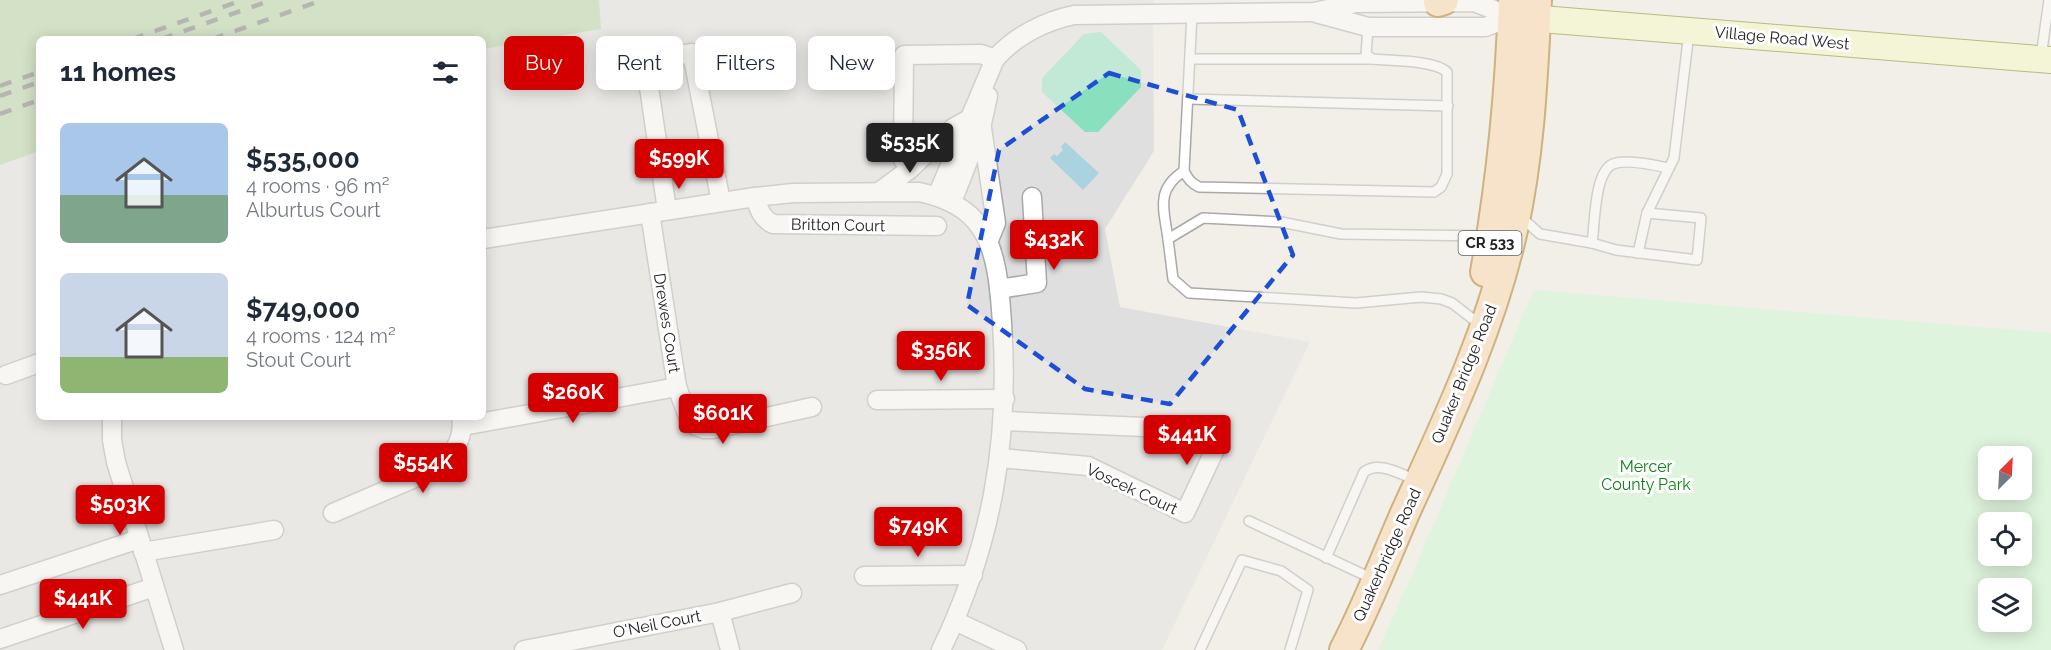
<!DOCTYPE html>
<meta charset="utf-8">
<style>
body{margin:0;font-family:Raleway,sans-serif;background:#f2f2f3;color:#1f2937;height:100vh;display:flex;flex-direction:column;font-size:22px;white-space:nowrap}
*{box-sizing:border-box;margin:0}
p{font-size:20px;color:#747a83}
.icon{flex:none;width:33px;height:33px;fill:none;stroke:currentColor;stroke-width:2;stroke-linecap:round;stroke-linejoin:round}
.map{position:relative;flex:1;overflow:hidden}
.details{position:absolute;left:36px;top:36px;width:450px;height:384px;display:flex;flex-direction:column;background:#fff;border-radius:9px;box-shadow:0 3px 15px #0003}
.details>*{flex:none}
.banner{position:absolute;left:504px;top:36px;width:570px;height:54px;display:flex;gap:12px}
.needle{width:39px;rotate:24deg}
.fabs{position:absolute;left:1978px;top:446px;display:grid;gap:12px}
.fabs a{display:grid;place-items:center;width:54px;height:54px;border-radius:9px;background:#fff;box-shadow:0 3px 15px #0003;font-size:30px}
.price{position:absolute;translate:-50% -51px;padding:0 14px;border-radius:6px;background:#d40000;color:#fff;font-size:20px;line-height:39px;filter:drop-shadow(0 2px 3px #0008)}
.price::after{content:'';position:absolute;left:50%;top:36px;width:18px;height:14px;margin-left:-9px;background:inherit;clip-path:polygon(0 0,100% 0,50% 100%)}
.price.current{background:#222;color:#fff}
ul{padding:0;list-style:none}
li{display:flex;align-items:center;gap:18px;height:150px;padding:0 24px}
li span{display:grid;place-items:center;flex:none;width:168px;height:120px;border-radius:9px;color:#555}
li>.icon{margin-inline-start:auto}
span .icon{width:72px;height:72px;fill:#fffc;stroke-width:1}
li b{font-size:26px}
h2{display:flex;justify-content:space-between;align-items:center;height:72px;padding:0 24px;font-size:26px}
.tag{padding:0 21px;border-radius:9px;background:#fff;box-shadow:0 3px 15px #0003;font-size:21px;line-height:54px}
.tag.current{background:#d40000;color:#fff}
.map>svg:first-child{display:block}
.residential{fill:#e0dfdf}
.forest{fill:#add19e}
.park{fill:#c8facc;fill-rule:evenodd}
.pitch{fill:#88e0be}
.water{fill:#aad3df}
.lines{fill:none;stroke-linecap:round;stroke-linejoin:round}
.lane-casing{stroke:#a9a9a9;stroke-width:12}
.street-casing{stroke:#a9a9a9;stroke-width:21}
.secondary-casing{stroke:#707d05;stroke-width:28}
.primary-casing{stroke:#a06b00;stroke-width:32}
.lane{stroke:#fff;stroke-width:9}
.street{stroke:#fff;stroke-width:18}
.secondary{stroke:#f7fabf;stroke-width:26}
.primary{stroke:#fcd6a4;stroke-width:28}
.rail{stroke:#707070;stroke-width:4.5;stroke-dasharray:12 12;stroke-linecap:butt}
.marked{fill:none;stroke:#1d4ed8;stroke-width:4.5;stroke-dasharray:12 8;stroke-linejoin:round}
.labels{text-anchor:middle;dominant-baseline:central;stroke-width:6;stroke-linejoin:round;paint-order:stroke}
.shield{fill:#fff;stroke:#646464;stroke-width:1.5}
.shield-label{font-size:15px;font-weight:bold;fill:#222}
.street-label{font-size:16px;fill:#222;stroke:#fff}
.park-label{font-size:16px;fill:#0c8416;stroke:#fff}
</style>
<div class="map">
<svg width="2051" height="650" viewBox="0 0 2051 650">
<rect width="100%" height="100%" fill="#f2efe9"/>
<polygon class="residential" points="544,0 1153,0 1154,151 1105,229 1120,307 1310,342 1162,650 0,650 0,159 39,144 39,417 483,417 483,39"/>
<polygon class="forest" points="0,0 599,0 601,29 483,49 483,39 39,39 39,151 0,165"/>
<path class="park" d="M1534,290L2051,333V650H1378C1433,531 1481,410 1534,290ZM1989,456H2022V489H1989ZM1989,522H2022V555H1989ZM1989,588H2022V621H1989Z"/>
<polygon class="pitch" points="1101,32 1141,70 1141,87 1098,132 1085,132 1042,92 1042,78 1084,34"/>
<polygon class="water" points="1065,142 1099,173 1083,190 1050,158 1054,154 1057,156 1063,150 1061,147"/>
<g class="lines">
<defs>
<g id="lane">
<path d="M1192,14L1184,171C1188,179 1191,183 1199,187L1434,192L1441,187L1447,174V72C1434,60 1391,61 1372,59L1366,54L1368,27"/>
<polyline points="2041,57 2049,0"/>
<polyline points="1190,59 1372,59"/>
<polyline points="1188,99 1448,106"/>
<polyline points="1521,217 1540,234 1592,243 1616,250 1697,260 1701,218 1647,213"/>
<path d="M1168,239C1164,209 1155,190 1184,171"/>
<path d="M1592,243C1595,224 1594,172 1613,164C1625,159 1655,165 1668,168"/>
<polyline points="1638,253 1647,213 1674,158 1689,32"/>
<polyline points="1474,320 1452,303 1441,299 1421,297 1356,303 1189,293 1173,279 1168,239 1203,218 1281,222 1341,234 1489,236"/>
<polyline points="1249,521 1373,579"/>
<path d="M1326,558L1364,472C1379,460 1402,475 1418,481"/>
<polyline points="1200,650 1242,560 1281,571 1308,590 1290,650"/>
</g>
<g id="street">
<polyline points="1316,13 1368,27 1485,27 1512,17"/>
<polyline points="982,128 996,223 989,240"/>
<polyline points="903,160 904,55 981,54 995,59"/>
<polyline points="879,192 910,169 953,128 969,119"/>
<path d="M937,196L995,59C1015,36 1045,21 1074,15L1314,12L1356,3L1474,2L1512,17"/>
<path d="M755,197C759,209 761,218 773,224L937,226"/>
<polyline points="952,202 981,128 988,96"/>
<polyline points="667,210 645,60 692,53 721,202"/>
<polyline points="650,213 677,387 689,419 696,426 704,429 713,429 812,407"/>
<path d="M483,239L755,197L793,193L919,192C943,197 966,206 980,227C998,252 1000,294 1002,323C1010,440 992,545 941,650"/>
<polyline points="999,289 1037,283 1032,197"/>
<polyline points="6,375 39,363"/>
<polyline points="877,400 1005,399"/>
<polyline points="112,417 112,440 116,462 174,650"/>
<polyline points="463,426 677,387"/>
<polyline points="1000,458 1088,466 1185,513 1218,443 1191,429 1004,421"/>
<path d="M333,513L438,468C453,455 465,438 461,417"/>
<polyline points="143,552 274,530"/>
<polyline points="864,576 973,575"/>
<polyline points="0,585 139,539"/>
<polyline points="720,612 730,650"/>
<polyline points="955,621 1017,650"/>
<polyline points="0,639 154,587"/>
<polyline points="524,650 720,612 792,593"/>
</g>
<polyline id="secondary" points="1516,17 2051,60"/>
<g id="primary">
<polyline points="1438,2 1444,0"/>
<path d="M1485,272C1501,183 1510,91 1513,0"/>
<path d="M1344,650C1367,606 1385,559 1405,513C1447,421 1491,329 1513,230C1530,154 1533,77 1537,0"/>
</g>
</defs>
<use href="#lane" class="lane-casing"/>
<use href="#street" class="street-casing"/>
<use href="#secondary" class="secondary-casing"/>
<use href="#primary" class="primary-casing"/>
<use href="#lane" class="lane"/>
<use href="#street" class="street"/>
<use href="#secondary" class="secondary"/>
<use href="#primary" class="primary"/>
<g class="rail">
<polyline points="132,39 243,0"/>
<polyline points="161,39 272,0"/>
<polyline points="212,39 323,0"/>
<polyline points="0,86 39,72"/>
<polyline points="0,96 39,82"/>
<polyline points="0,114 39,100"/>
</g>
</g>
<path d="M0 0H2051V650H0ZM1109,73L1238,110L1293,255L1170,404L1085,389L967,305L999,150Z" fill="#f2efe9" fill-opacity=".55" fill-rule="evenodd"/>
<path class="marked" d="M1109,73L1238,110L1293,255L1170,404L1085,389L967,305L999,150Z"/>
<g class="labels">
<rect class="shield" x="1458.5" y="231" width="63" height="24" rx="4.5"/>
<g class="shield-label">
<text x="1490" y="243">CR 533</text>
</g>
<g class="street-label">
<text transform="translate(1782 38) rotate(5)">Village Road West</text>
<text transform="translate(838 225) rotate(1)">Britton Court</text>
<text transform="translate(667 323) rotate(81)">Drewes Court</text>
<text transform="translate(1464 374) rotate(-68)">Quaker Bridge Road</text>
<text transform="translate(1132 489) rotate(25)">Voscek Court</text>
<text transform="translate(1387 555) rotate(-66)">Quakerbridge Road</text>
<text transform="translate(657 624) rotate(-11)">O'Neil Court</text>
</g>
<g class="park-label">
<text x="1646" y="466">Mercer<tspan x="1646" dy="18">County Park</tspan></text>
</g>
</g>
</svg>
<div class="fabs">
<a><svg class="needle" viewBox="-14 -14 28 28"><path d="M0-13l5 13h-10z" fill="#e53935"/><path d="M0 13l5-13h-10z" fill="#747a83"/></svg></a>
<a><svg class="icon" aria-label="locate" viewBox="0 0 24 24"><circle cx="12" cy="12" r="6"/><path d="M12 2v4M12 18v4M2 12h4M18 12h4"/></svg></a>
<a><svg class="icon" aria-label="layers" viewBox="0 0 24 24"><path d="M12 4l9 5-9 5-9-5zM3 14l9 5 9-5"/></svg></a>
</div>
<b class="price current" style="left:910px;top:174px">$535K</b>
<b class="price" style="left:679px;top:190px">$599K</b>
<b class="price" style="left:1054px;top:271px">$432K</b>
<b class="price" style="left:941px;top:382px">$356K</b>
<b class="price" style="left:573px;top:424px">$260K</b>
<b class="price" style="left:723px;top:445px">$601K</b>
<b class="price" style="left:1187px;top:466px">$441K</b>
<b class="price" style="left:423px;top:494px">$554K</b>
<b class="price" style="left:120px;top:536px">$503K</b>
<b class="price" style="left:918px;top:558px">$749K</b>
<b class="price" style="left:83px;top:630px">$441K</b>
<div class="banner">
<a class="tag current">Buy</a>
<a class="tag">Rent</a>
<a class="tag">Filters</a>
<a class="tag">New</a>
</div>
<section class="details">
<h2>11 homes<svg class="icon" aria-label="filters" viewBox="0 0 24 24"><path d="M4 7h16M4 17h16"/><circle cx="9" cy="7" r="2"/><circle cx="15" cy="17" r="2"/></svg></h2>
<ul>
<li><span style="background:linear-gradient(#a9c7e8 60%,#7fa58c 0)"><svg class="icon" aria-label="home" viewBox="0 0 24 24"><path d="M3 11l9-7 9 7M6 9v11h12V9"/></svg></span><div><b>$535,000</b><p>4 rooms · 96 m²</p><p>Alburtus Court</p></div></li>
<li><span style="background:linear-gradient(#c9d6e8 70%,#8fb573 0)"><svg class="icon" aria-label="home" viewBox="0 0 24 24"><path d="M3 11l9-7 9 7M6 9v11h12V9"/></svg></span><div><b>$749,000</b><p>4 rooms · 124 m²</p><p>Stout Court</p></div></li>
</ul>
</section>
</div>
